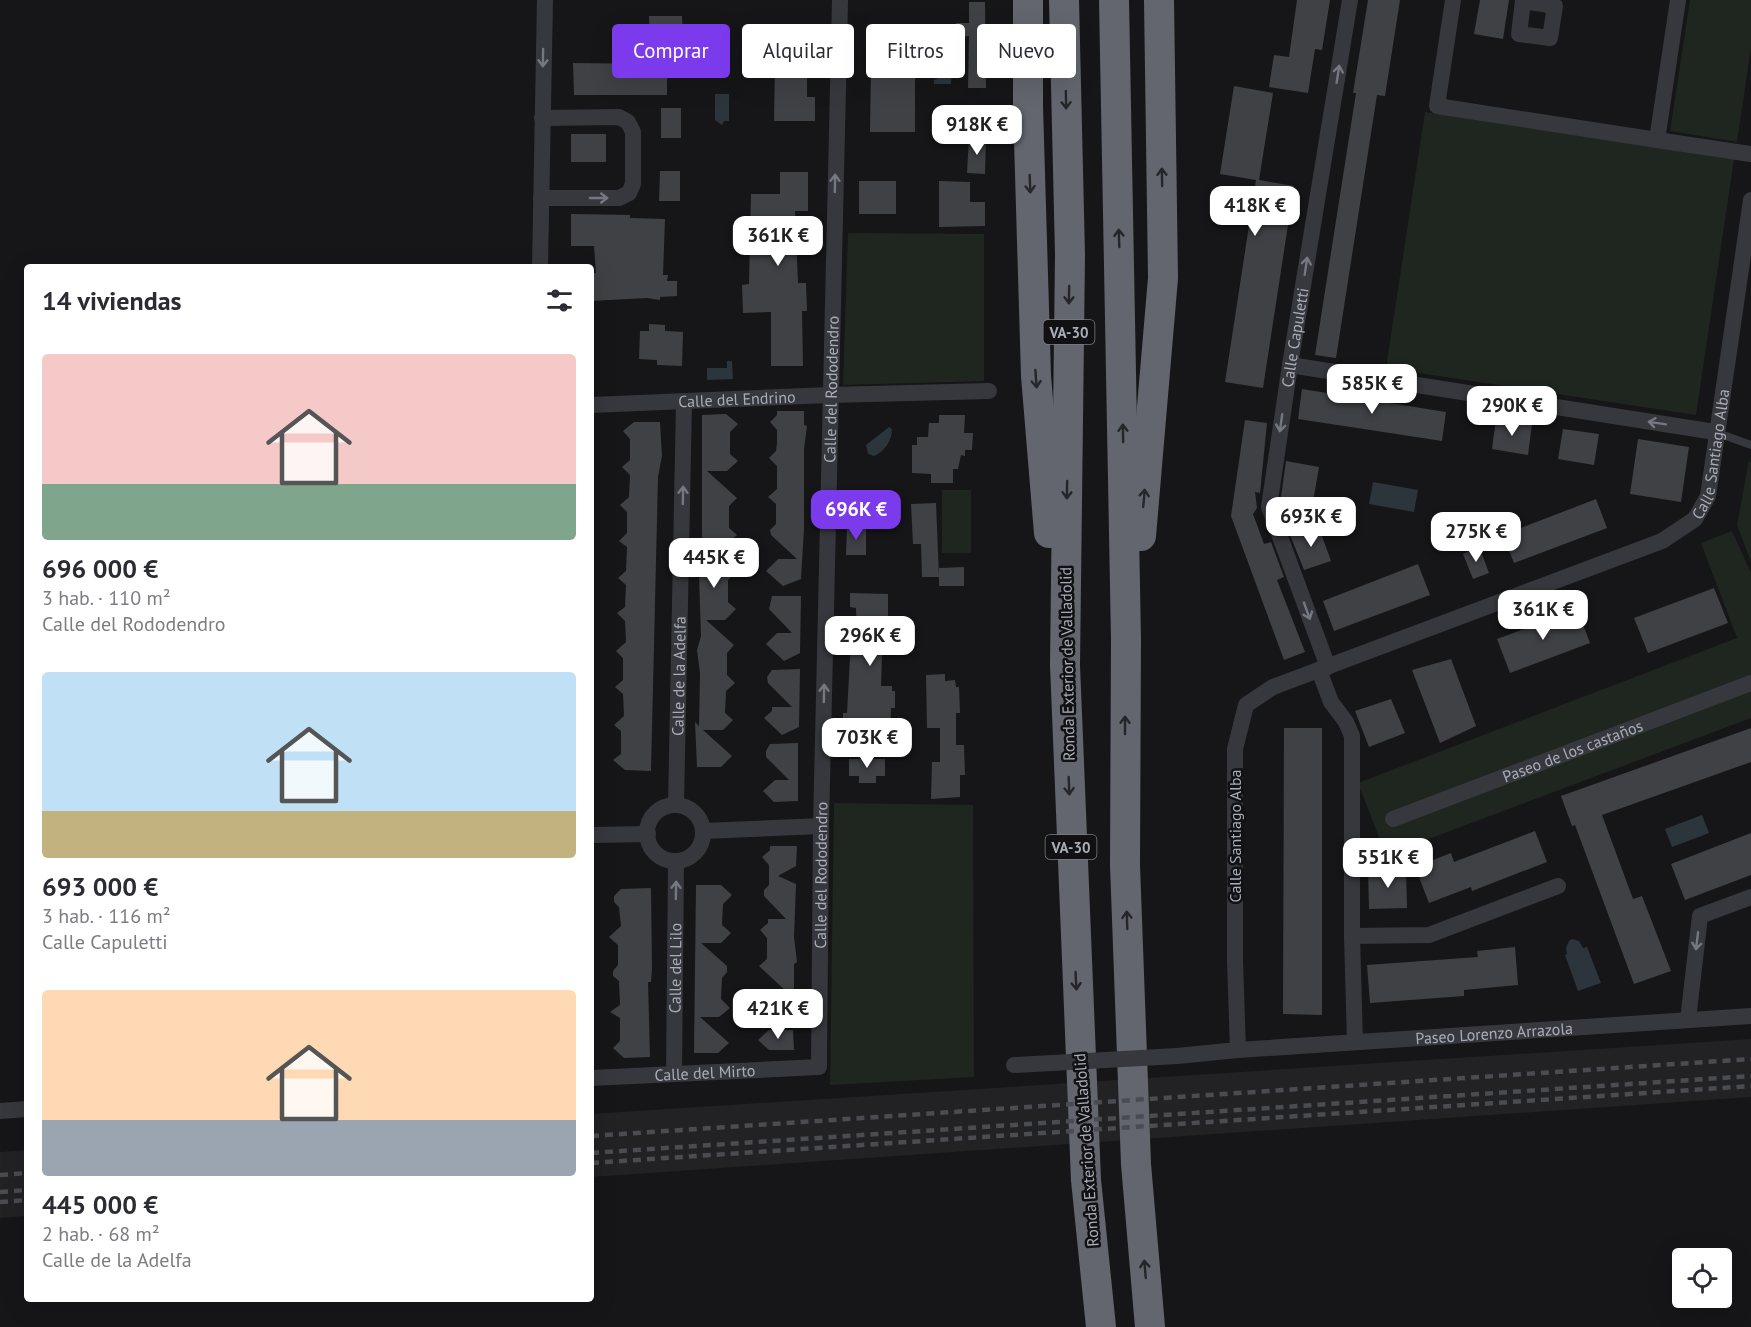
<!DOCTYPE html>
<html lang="es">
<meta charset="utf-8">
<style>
body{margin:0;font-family:"PT Sans",sans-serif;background:#f2f2f3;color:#2b2b33;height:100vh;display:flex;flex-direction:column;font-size:22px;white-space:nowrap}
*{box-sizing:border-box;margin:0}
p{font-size:20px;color:#7c7c81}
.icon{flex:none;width:33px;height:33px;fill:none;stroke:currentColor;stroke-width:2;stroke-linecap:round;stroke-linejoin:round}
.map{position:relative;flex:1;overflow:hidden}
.drawer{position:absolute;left:24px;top:264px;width:570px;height:1038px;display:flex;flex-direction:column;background:#fff;border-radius:6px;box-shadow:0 6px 24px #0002}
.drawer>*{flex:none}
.hud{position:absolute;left:612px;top:24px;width:570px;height:54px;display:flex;gap:12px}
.buttons{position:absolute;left:1672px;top:1248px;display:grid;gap:12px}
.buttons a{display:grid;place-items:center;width:60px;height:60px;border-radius:6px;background:#fff;box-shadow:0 6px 24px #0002;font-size:30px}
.price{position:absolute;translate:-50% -51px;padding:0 14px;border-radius:12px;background:#fff;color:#222;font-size:20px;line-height:39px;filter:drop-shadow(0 2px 3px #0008)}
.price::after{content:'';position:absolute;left:50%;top:36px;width:18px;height:14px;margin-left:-9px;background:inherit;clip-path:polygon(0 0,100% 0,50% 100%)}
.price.selected{background:#7c3aed;color:#fff}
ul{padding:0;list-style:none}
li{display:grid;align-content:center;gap:12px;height:318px;padding:0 18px}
li span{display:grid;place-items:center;height:186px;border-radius:6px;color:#555}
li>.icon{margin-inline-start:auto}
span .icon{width:108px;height:108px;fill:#fffc;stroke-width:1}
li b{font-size:26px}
h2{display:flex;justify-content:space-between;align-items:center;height:72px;padding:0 18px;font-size:26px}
.pill{padding:0 21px;border-radius:6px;background:#fff;box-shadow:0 6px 24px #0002;font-size:21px;line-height:54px}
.pill.selected{background:#7c3aed;color:#fff}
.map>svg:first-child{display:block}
.built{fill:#222225}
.green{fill:#1e261f}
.water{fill:#2c353c}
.building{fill:#404145}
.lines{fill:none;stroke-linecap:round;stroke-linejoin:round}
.lane{stroke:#37383d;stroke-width:8}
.street{stroke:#37383d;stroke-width:16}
.highway{stroke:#63666e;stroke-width:30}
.rail{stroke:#4a4c52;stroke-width:4.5;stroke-dasharray:8 6;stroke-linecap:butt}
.street-bridge{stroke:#37383d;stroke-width:16}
.oneway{stroke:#757881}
.oneway2{stroke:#26262a}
.labels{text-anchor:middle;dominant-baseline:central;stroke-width:5;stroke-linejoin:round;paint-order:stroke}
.shield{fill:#111113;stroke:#7b7e86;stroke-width:1.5}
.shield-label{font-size:15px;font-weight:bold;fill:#a8adb8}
.street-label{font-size:16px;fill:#a8adb8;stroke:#111113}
</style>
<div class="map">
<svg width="1751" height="1327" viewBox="0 0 1751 1327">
<rect width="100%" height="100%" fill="#161618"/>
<g class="built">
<polygon points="1751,1039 1751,1097 591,1177 591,1114"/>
<polygon points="27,1150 27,1216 0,1218 0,1152"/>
</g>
<g class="green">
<polygon points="1690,0 1751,0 1751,48 1737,142 1670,131"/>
<polygon points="1425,112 1734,159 1696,415 1386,368"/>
<polygon points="848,233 984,234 984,381 843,385"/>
<polygon points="1749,460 1751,463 1751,562 1737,525"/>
<rect x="942" y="490" width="29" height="63"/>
<polygon points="1732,531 1751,573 1751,718 1386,855 1358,783 1737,638 1701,543"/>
<polygon points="834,803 973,805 974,1077 830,1085"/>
</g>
<g class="water">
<polygon points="937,57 952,58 951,84 934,84 934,80 937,79"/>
<polygon points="715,94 729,94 729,121 724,121 722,125 715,120"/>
<polygon points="727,361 732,361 733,379 707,380 707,368 727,368"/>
<path d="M889,427L892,429C892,441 884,452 874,456L868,454L866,445Z"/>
<polygon points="1373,482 1418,490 1414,512 1369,504"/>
<polygon points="1702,815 1709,833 1672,847 1665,829"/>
<polygon points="1572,939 1579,941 1583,948 1587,947 1601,983 1578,991 1565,955 1567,954 1566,948 1569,941"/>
</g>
<g class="building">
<polygon points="1297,0 1330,0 1322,50 1315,49 1308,93 1269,87 1274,55 1289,57"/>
<polygon points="1368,0 1400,0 1385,96 1377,95 1336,358 1315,355 1356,93 1353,93"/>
<polygon points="1480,0 1509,0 1503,39 1474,34"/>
<polygon points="969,2 985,2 986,88 968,88 969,36 955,37 956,23 969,23"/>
<polygon points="649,16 682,16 683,41 650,42"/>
<polygon points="650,48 664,68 667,68 667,95 574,95 573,63 650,64"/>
<polygon points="775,65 807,65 807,97 815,97 815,121 774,121"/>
<polygon points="871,65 915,65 915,132 870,132"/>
<polygon points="1234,86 1273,93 1259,180 1294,186 1263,388 1225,382 1256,180 1220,174"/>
<rect x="661" y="108" width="20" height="30"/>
<rect x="571" y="134" width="35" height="28"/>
<polygon points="969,137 986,138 985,174 967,173"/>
<polygon points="660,171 680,171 680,201 659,201"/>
<polygon points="780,172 808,172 808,211 795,211 798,283 806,283 807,311 802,311 803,366 771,366 771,312 743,313 742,285 749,284 751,194 780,194"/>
<rect x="859" y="181" width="37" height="33"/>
<polygon points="939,181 970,182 970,202 985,202 985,226 939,227"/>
<polygon points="571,214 630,215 630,218 665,219 663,275 668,275 667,281 677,281 677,296 660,297 660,300 647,298 591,301 591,273 596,273 594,246 571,246"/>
<polygon points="649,324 665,325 665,331 683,332 682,366 657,365 657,360 639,359 640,331 649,331"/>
<polygon points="1302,389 1446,412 1442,441 1298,419"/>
<polygon points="777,411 804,411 804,425 807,426 804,449 804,529 801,579 783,586 766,571 778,559 797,559 771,535 770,530 776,524 776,504 768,497 777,489 777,466 769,458 776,451 777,443 777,430 770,422 777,415"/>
<polygon points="726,414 738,424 730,432 730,454 738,461 727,471 707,471 737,498 729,506 729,528 737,535 728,543 728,565 736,572 728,580 728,602 736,609 725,620 706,620 734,645 727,653 727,675 735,683 726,691 725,713 733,720 723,730 703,730 732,756 721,767 697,767 695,722 699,726 700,673 697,650 701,636 699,576 702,563 702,415"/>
<polygon points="939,415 965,415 964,433 973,433 972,450 965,450 965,456 961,455 958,469 953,469 953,483 931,483 931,474 912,473 912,445 917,445 917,437 928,437 929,423 939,423"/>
<polygon points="1496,419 1532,424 1528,455 1492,449"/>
<polygon points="1245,420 1267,423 1260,493 1255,492 1257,508 1253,514 1264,544 1271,542 1284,577 1277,580 1305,652 1284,660 1231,516"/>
<polygon points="634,422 660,422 662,456 658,477 651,771 625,770 613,760 621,754 621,731 614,725 624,716 623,694 615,687 623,680 623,658 616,651 626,642 625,621 617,613 625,607 626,585 618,578 626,571 627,547 619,541 627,533 627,512 620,505 629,497 630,475 622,467 630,460 630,439 623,431"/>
<polygon points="1563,429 1599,434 1594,465 1558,459"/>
<polygon points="1638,439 1689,447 1681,502 1630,494"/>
<polygon points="1286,461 1319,467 1313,502 1281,497"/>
<polygon points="1596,499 1607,528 1514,563 1503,535"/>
<polygon points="936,503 939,577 922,577 921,544 913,544 911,504"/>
<polygon points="1318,525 1331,561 1304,570 1290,535"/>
<polygon points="847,527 866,528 866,555 846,555"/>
<polygon points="1479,546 1489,573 1473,579 1463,554"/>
<polygon points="1418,564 1430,595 1334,631 1323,601"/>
<polygon points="964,567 964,586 939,586 939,568"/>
<polygon points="1714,588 1728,623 1648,653 1634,618"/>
<polygon points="850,593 888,594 888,616 891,616 890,654 882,654 881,686 892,686 892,691 895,691 895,708 891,708 890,739 876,739 876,729 843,728 843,713 847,713 851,639 857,639 856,608 850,607"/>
<polygon points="772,596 801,596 800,653 784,661 766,644 777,633 792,633 769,609"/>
<polygon points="1577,609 1590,643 1510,673 1497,639"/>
<polygon points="1451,659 1476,726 1440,743 1412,670"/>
<polygon points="800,669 799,727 782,735 764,718 772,711 772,707 792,707 768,683 767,677 772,670"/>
<polygon points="945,674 945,681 955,680 956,687 959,687 960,713 956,713 956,745 964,745 965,775 960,775 960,797 931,799 932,762 940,762 940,728 927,728 926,675"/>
<polygon points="1391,699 1405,733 1369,747 1355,711"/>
<polygon points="1284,728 1322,728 1322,1015 1283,1014"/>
<polygon points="1751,728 1751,762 1602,815 1633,899 1642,896 1671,971 1634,984 1575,825 1572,826 1561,796"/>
<polygon points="798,743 798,801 774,802 763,791 775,780 789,780 766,757 766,751 770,744"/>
<polygon points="849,759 885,759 885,776 876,776 876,783 859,783 859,776 849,776"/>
<polygon points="1535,831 1547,862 1472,891 1471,887 1429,903 1415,867 1451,853 1454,862"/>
<polygon points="1751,833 1751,875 1685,900 1671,864"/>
<polygon points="770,846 797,846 796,866 778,876 796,884 794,937 797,962 794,964 794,1013 776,1020 759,1005 771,993 788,993 759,966 767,959 767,938 760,930 768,923 768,919 786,919 764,896 764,890 769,885 769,865 762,857 770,850"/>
<polygon points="1406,869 1407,908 1369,909 1368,870"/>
<polygon points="696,885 721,885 732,895 723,904 722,925 731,933 721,943 701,943 727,966 727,972 722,978 721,999 730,1008 719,1017 700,1017 729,1043 718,1053 694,1053"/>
<polygon points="651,888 652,969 651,982 648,982 650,1057 624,1058 613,1048 620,1041 620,1018 610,1012 620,1005 619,981 613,976 613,971 618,965 618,945 609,937 621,926 619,907 614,902 614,896 621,889"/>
<polygon points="1515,947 1518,985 1464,990 1464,996 1370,1003 1367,965 1478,957 1477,951"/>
<polygon points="769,1030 793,1030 794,1050 769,1050 758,1040"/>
</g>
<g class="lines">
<polyline class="lane" points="1715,432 1751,445"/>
<g class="street">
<polyline points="1453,0 1437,106 1657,140 1678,0"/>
<polyline points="1523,1 1555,6 1550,38 1519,34 1523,1 1523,0"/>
<polyline points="1657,140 1751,154"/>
<polyline points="541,198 619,198 629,193 633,184 633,132 628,122 619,117 542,118"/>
<polyline points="540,267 545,0"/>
<polyline points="1290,365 1715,432"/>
<path id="s1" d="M591,405L830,395L989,391"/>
<path id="s2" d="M1328,667L1269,507L1290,365L1350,0"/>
<polyline points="1319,670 1331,702 1346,722 1352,736 1352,936 1355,1042"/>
<path id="s3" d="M676,805L684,402"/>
<circle cx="675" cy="833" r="28"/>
<path id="s4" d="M1393,819L1751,683"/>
<polyline points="703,831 821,826"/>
<polyline points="591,835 648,834"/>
<polyline points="1352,936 1429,935 1558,886"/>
<polyline points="1688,1020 1700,916 1751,897"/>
<path id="s5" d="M1238,1050L1235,960V749L1246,705L1273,687L1662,541L1695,519L1708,496L1751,200"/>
<path id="s6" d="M1177,1056L1238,1050L1751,1016"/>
<path id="s7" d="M674,1074L676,861"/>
<path id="s8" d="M591,1078L819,1067L821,826L840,0"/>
<polyline points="0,1111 27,1109"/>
</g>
<g class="highway">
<polyline points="1028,0 1028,106 1036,376 1049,533"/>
<polyline points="1064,0 1070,255 1065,665 1086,1180 1101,1327"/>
<polyline points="1114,0 1126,639 1125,865 1136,1164 1150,1327"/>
<polyline points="1141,536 1163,278 1159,0"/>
</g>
<g class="rail">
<polyline points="591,1136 1751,1059"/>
<polyline points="591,1153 1751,1076"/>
<polyline points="591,1163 1751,1086"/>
<polyline points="0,1175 27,1173"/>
<polyline points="0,1192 27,1190"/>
<polyline points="0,1202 27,1200"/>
</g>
<polyline class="street-bridge" points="1014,1065 1177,1056"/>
</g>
<defs><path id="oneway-shaft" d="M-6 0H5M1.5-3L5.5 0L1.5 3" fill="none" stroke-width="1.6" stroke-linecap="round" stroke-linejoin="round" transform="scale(1.5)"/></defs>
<g class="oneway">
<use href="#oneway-shaft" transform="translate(543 58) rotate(91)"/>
<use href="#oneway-shaft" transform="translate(1338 74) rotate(-81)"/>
<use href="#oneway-shaft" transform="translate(835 183) rotate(-89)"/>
<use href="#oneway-shaft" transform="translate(599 198)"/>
<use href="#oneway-shaft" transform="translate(1306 266) rotate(-81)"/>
<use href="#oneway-shaft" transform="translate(1281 423) rotate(98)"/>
<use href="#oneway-shaft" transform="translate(1657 423) rotate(-171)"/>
<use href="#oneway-shaft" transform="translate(683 495) rotate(-89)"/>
<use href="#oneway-shaft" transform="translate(1307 611) rotate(70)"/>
<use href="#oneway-shaft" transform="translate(824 693) rotate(-89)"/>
<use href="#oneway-shaft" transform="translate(676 890) rotate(-89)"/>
<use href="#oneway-shaft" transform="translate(1697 941) rotate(97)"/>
</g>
<g class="oneway2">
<use href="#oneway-shaft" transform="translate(1066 100) rotate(89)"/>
<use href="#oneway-shaft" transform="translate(1162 177) rotate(-91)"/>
<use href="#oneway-shaft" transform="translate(1030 184) rotate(88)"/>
<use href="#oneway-shaft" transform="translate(1119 238) rotate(-92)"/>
<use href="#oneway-shaft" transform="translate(1069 295) rotate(91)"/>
<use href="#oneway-shaft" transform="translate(1036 379) rotate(86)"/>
<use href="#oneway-shaft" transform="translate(1123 433) rotate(-91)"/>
<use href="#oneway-shaft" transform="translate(1067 490) rotate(91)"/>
<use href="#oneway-shaft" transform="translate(1144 498) rotate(-85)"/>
<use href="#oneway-shaft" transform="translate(1125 725) rotate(-90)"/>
<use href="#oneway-shaft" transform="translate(1069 786) rotate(88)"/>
<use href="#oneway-shaft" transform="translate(1127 920) rotate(-92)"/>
<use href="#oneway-shaft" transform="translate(1076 981) rotate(87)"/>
<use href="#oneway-shaft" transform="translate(1145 1269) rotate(-95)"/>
</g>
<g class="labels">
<g class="shield">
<rect x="1043.5" y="320" width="51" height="24" rx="4.5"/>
<rect x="1045.5" y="835" width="51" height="24" rx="4.5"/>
</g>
<g class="shield-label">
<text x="1069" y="332">VA-30</text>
<text x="1071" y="847">VA-30</text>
</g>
<g class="street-label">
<text stroke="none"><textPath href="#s2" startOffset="342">Calle Capuletti</textPath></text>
<text stroke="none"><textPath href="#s8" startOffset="906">Calle del Rododendro</textPath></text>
<text stroke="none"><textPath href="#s1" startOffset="146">Calle del Endrino</textPath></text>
<text stroke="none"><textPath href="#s5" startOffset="902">Calle Santiago Alba</textPath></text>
<text transform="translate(1067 664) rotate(-91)">Ronda Exterior de Valladolid</text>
<text stroke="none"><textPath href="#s3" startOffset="129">Calle de la Adelfa</textPath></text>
<text stroke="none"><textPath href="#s4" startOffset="192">Paseo de los castaños</textPath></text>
<text transform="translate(1235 836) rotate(-90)">Calle Santiago Alba</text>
<text stroke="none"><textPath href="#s8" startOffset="420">Calle del Rododendro</textPath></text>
<text stroke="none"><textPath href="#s7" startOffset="106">Calle del Lilo</textPath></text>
<text stroke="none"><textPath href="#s6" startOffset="318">Paseo Lorenzo Arrazola</textPath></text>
<text stroke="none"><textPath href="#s8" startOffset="114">Calle del Mirto</textPath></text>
<text transform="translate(1086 1150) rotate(-94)">Ronda Exterior de Valladolid</text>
</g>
</g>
</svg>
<div class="buttons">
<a><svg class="icon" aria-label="locate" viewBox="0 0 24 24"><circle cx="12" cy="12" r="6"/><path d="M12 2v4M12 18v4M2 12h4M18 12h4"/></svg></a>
</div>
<b class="price" style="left:977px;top:156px">918K €</b>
<b class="price" style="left:1255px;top:237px">418K €</b>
<b class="price" style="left:778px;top:267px">361K €</b>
<b class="price" style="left:1372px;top:415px">585K €</b>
<b class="price" style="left:1512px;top:437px">290K €</b>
<b class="price selected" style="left:856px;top:541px">696K €</b>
<b class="price" style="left:1311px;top:548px">693K €</b>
<b class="price" style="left:1476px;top:563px">275K €</b>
<b class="price" style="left:714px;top:589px">445K €</b>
<b class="price" style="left:1543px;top:641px">361K €</b>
<b class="price" style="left:870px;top:667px">296K €</b>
<b class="price" style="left:867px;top:769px">703K €</b>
<b class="price" style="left:1388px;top:889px">551K €</b>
<b class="price" style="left:778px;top:1040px">421K €</b>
<div class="hud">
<a class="pill selected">Comprar</a>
<a class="pill">Alquilar</a>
<a class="pill">Filtros</a>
<a class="pill">Nuevo</a>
</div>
<section class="drawer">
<h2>14 viviendas<svg class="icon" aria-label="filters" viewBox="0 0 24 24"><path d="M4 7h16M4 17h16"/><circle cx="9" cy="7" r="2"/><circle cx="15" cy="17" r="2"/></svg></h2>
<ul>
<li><span style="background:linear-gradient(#f6c9c9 70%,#7fa58c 0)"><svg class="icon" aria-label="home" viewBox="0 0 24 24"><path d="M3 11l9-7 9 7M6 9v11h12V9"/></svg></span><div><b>696 000 €</b><p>3 hab. · 110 m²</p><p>Calle del Rododendro</p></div></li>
<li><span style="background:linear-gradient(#bfe0f5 75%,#c2b280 0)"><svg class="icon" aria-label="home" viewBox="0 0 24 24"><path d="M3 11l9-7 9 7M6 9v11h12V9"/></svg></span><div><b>693 000 €</b><p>3 hab. · 116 m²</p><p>Calle Capuletti</p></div></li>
<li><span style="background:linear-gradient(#ffd9b3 70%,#9aa5b1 0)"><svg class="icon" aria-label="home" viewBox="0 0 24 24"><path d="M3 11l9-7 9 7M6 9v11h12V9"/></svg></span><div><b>445 000 €</b><p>2 hab. · 68 m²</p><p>Calle de la Adelfa</p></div></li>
</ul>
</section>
</div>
